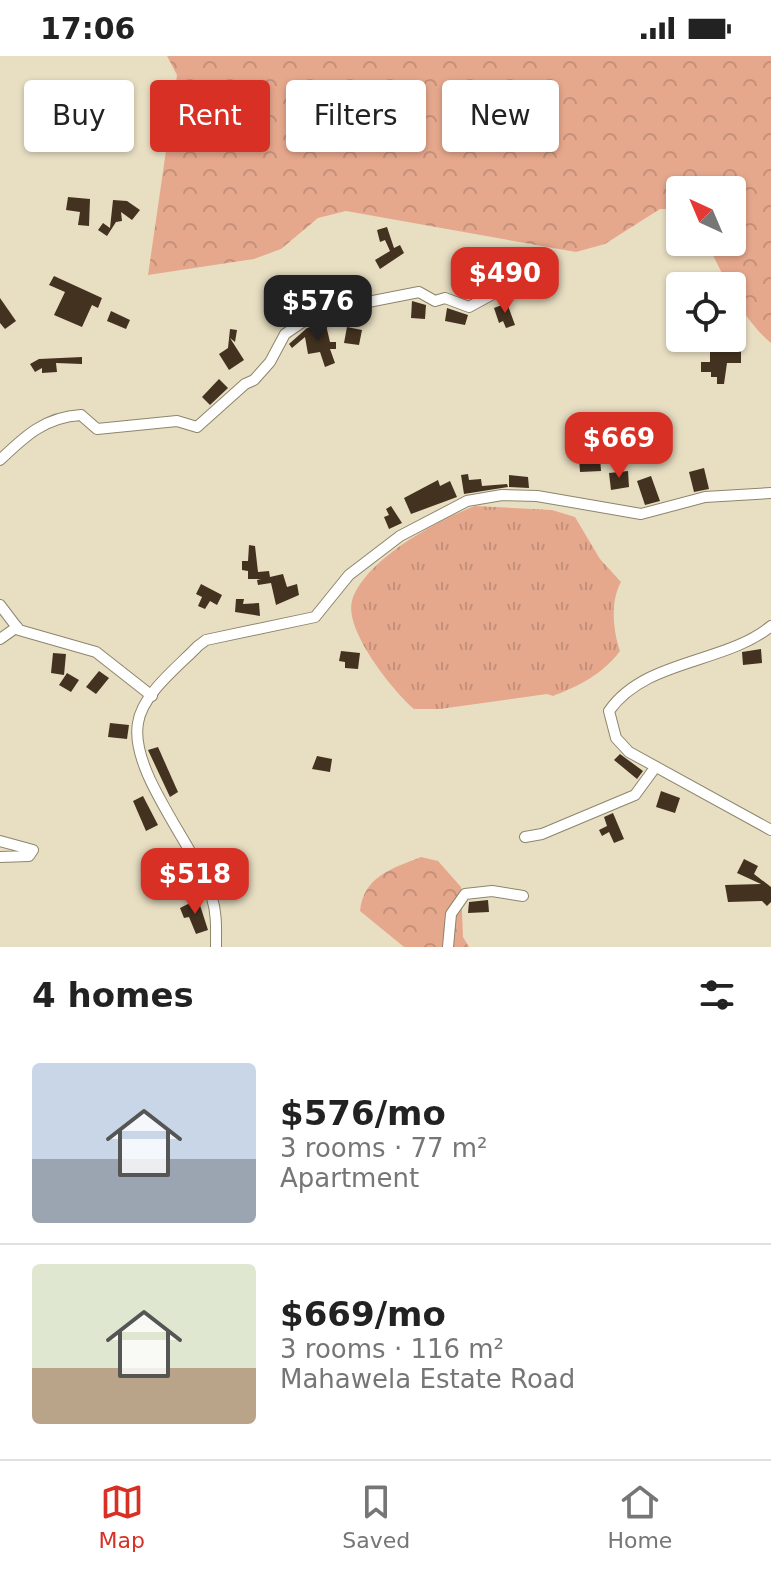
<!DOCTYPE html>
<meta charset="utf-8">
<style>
body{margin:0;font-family:"DejaVu Sans",sans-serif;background:#f2f2f2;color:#222;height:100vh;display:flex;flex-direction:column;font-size:30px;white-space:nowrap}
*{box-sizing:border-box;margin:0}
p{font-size:26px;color:#767676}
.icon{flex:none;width:44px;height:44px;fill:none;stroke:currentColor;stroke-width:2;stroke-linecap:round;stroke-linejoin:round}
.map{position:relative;height:891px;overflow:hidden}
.panel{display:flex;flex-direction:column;background:#fff;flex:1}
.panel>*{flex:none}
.top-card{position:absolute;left:24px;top:24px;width:724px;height:72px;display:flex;gap:16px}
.needle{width:52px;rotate:316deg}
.buttons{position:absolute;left:666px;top:120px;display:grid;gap:16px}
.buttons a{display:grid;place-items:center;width:80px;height:80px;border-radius:8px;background:#fff;box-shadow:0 2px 6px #0004;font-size:40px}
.price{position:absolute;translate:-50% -68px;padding:0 18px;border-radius:16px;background:#d93025;color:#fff;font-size:26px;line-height:52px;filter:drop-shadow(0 2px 4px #0008)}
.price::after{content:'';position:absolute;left:50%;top:48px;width:24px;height:18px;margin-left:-12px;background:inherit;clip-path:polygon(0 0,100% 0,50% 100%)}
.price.active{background:#222;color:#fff}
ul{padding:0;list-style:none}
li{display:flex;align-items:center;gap:24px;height:200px;padding:0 32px}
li+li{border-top:2px solid #e0e0e0}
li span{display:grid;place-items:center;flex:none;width:224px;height:160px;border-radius:8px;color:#555}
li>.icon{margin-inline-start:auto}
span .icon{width:96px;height:96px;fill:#fffc;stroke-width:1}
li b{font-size:34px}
h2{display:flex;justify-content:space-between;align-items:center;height:96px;padding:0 32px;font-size:34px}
.tag{padding:0 28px;border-radius:8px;background:#fff;box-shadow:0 2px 6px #0004;font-size:28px;line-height:72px}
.tag.active{background:#d93025;color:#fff}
.status{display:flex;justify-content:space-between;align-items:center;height:56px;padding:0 40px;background:#fff;direction:ltr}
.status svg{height:22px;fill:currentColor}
.dock{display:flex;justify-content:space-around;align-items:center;height:112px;border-top:2px solid #e0e0e0;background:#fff;font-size:22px;color:#767676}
.dock a{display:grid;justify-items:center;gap:4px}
.dock .active{color:#d93025}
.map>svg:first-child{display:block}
.grass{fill:url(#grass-tufts)}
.forest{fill:url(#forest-crowns)}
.building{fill:#433220}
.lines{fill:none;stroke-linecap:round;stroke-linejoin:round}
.minor-casing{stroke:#8d856b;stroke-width:12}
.minor{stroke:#fff;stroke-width:10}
</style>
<div class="status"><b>17:06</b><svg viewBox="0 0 49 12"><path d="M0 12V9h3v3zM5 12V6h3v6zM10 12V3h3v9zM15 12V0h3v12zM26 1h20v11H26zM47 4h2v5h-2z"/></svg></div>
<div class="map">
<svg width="771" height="891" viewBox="0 0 771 891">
<defs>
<pattern id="grass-tufts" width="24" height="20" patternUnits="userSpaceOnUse" patternTransform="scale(2)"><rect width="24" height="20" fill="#e6a88d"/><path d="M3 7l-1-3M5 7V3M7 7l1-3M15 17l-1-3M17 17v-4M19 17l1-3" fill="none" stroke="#c59079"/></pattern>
<pattern id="forest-crowns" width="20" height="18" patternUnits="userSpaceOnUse" patternTransform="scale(2)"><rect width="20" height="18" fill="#e6a88d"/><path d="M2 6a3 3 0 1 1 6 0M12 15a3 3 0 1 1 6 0" fill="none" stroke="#c59079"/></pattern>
</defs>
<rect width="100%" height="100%" fill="#e8dfc3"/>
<path class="grass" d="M475,450L552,454L575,461L600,503L621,526C610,546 613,574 620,595C603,618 579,630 553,640L547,638L440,653H414C393,635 344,574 352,545C364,504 438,464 475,450Z"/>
<g class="forest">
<path d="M167,0H771V287C740,261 725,221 706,186H732V134H680V153H660L605,188L576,196L346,155L318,162L281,193L254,203L148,219L177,19Z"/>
<path d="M421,801L438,805L461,831L463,881L469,891H404L360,855C364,820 391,813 421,801Z"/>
</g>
<g class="building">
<polygon points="98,28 111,38 101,50 89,40"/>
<polygon points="63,35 73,41 66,60 54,53"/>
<polygon points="68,141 90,143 89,170 78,169 80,156 66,154"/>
<polygon points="113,144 127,145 140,154 132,164 121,156 122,165 116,166 107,180 98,174 103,167 110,172"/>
<polygon points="387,171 394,192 400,189 404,197 380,213 375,204 390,195 385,184 380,186 377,174"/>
<polygon points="54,220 102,242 98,252 92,249 82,271 54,259 65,236 49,229"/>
<polygon points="0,242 16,265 5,273 0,267"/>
<polygon points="412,245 426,249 425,263 411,262"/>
<polygon points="507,247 515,269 506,272 503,265 499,267 494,252"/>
<polygon points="447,252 468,259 465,269 445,265"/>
<polygon points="111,255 130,264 126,273 107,265"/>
<polygon points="326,269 330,286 336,286 336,293 330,293 335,307 325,311 320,296 308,298 305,281 292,292 289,288 307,272"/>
<polygon points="347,271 362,274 359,289 344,287"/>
<polygon points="230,273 237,274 235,286 230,282 244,304 229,314 219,298 228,292"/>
<polygon points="741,287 741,307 727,307 724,328 717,328 717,321 711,321 711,316 701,316 701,306 710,306 710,288"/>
<polygon points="82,301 82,308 56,307 57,316 42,317 42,312 35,316 30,308 39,303"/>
<polygon points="219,323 228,332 210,349 202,341"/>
<polygon points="600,401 601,415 580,416 579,402"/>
<polygon points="704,412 709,433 694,436 689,416"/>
<polygon points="628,415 629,431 611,434 609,417"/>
<polygon points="468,418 469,424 481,423 482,430 507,428 508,431 464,438 461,419"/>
<polygon points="509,419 528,421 529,432 509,431"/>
<polygon points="651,420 660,445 645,449 637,425"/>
<polygon points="438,424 440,430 450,425 457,441 411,458 404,442"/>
<polygon points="391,450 402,467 389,473 384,461 389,459 386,453"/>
<polygon points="249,489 255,490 258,516 269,515 270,521 283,518 287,531 297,528 299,539 276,549 271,527 258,529 257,524 261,523 248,523 248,515 242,514 242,505 248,505"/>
<polygon points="201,528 222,539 217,549 210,545 205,553 198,550 202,541 196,538"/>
<polygon points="236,543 244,543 243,548 259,547 260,560 235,556"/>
<polygon points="761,593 762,607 743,609 742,596"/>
<polygon points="341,595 360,597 358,613 345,612 345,606 339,605"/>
<polygon points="53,597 66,598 64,619 51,617"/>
<polygon points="99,615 109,622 96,638 86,631"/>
<polygon points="67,617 79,624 71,636 59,629"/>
<polygon points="110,667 129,669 127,683 108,681"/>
<polygon points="158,691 178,736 170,741 148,694"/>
<polygon points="620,698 643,715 637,723 614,704"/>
<polygon points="317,700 332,703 330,716 312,713"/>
<polygon points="661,735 680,742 675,757 656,751"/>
<polygon points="143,740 158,769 146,775 133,745"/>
<polygon points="613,757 624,783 614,787 609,776 602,780 599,774 607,770 604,761"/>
<polygon points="744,803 758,810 754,818 771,831 771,846 767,850 762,845 728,846 725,829 761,828 737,817"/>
<polygon points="198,843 208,874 196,878 189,861 184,862 180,852"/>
<polygon points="488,844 489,856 468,857 469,846"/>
</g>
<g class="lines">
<defs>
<g id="minor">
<path d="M0,404C25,380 45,361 81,359L97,373L177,365L197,371L245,328L254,324L270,306L285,278L317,256L419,236L435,245L445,242L469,251L500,234H522L548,219"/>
<polyline points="0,549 19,574 96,596 152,640"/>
<path d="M771,570C725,608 645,603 609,655L616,682L629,696L771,774"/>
<polyline points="0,583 17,571"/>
<polyline points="525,781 542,778 635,739 654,713"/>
<polyline points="0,785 33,794 29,800 0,801"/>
<path d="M216,891C216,874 217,858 212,842C198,793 129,717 138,667C142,638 179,610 198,590L206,584L315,561L349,519L400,480L467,445L502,439L537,440L641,458L705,441L771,437"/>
<polyline points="448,891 451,858 465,838 492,835 523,840"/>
</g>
</defs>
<use href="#minor" class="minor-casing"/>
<use href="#minor" class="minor"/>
</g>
</svg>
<div class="buttons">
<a><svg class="needle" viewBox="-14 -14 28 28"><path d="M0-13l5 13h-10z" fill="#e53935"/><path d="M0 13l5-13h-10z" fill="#767676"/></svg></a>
<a><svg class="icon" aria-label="locate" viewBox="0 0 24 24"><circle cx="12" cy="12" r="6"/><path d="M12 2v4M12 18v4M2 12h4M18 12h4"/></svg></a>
</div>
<b class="price" style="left:505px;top:259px">$490</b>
<b class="price active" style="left:318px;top:287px">$576</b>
<b class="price" style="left:619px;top:424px">$669</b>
<b class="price" style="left:195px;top:860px">$518</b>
<div class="top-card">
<a class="tag">Buy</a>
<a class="tag active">Rent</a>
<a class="tag">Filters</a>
<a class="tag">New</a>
</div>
</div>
<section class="panel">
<h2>4 homes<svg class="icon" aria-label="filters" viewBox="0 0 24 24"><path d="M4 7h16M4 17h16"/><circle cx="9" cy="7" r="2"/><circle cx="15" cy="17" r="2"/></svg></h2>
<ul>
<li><span style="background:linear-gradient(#c9d6e8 60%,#9aa5b1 0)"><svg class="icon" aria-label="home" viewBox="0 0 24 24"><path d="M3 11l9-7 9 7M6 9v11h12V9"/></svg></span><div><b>$576/mo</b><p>3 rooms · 77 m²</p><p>Apartment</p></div></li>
<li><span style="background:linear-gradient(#dfe7d0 65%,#b9a48a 0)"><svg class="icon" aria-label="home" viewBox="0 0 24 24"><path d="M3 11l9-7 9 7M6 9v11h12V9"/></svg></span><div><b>$669/mo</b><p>3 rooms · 116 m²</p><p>Mahawela Estate Road</p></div></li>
</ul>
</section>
<nav class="dock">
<a class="active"><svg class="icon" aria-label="map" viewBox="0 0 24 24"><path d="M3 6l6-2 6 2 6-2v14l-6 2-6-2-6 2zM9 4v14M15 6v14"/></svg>Map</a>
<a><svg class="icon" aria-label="saved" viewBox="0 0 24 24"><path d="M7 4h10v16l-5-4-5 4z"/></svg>Saved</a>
<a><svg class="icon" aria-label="home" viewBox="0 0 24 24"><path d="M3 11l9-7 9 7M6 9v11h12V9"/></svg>Home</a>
</nav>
